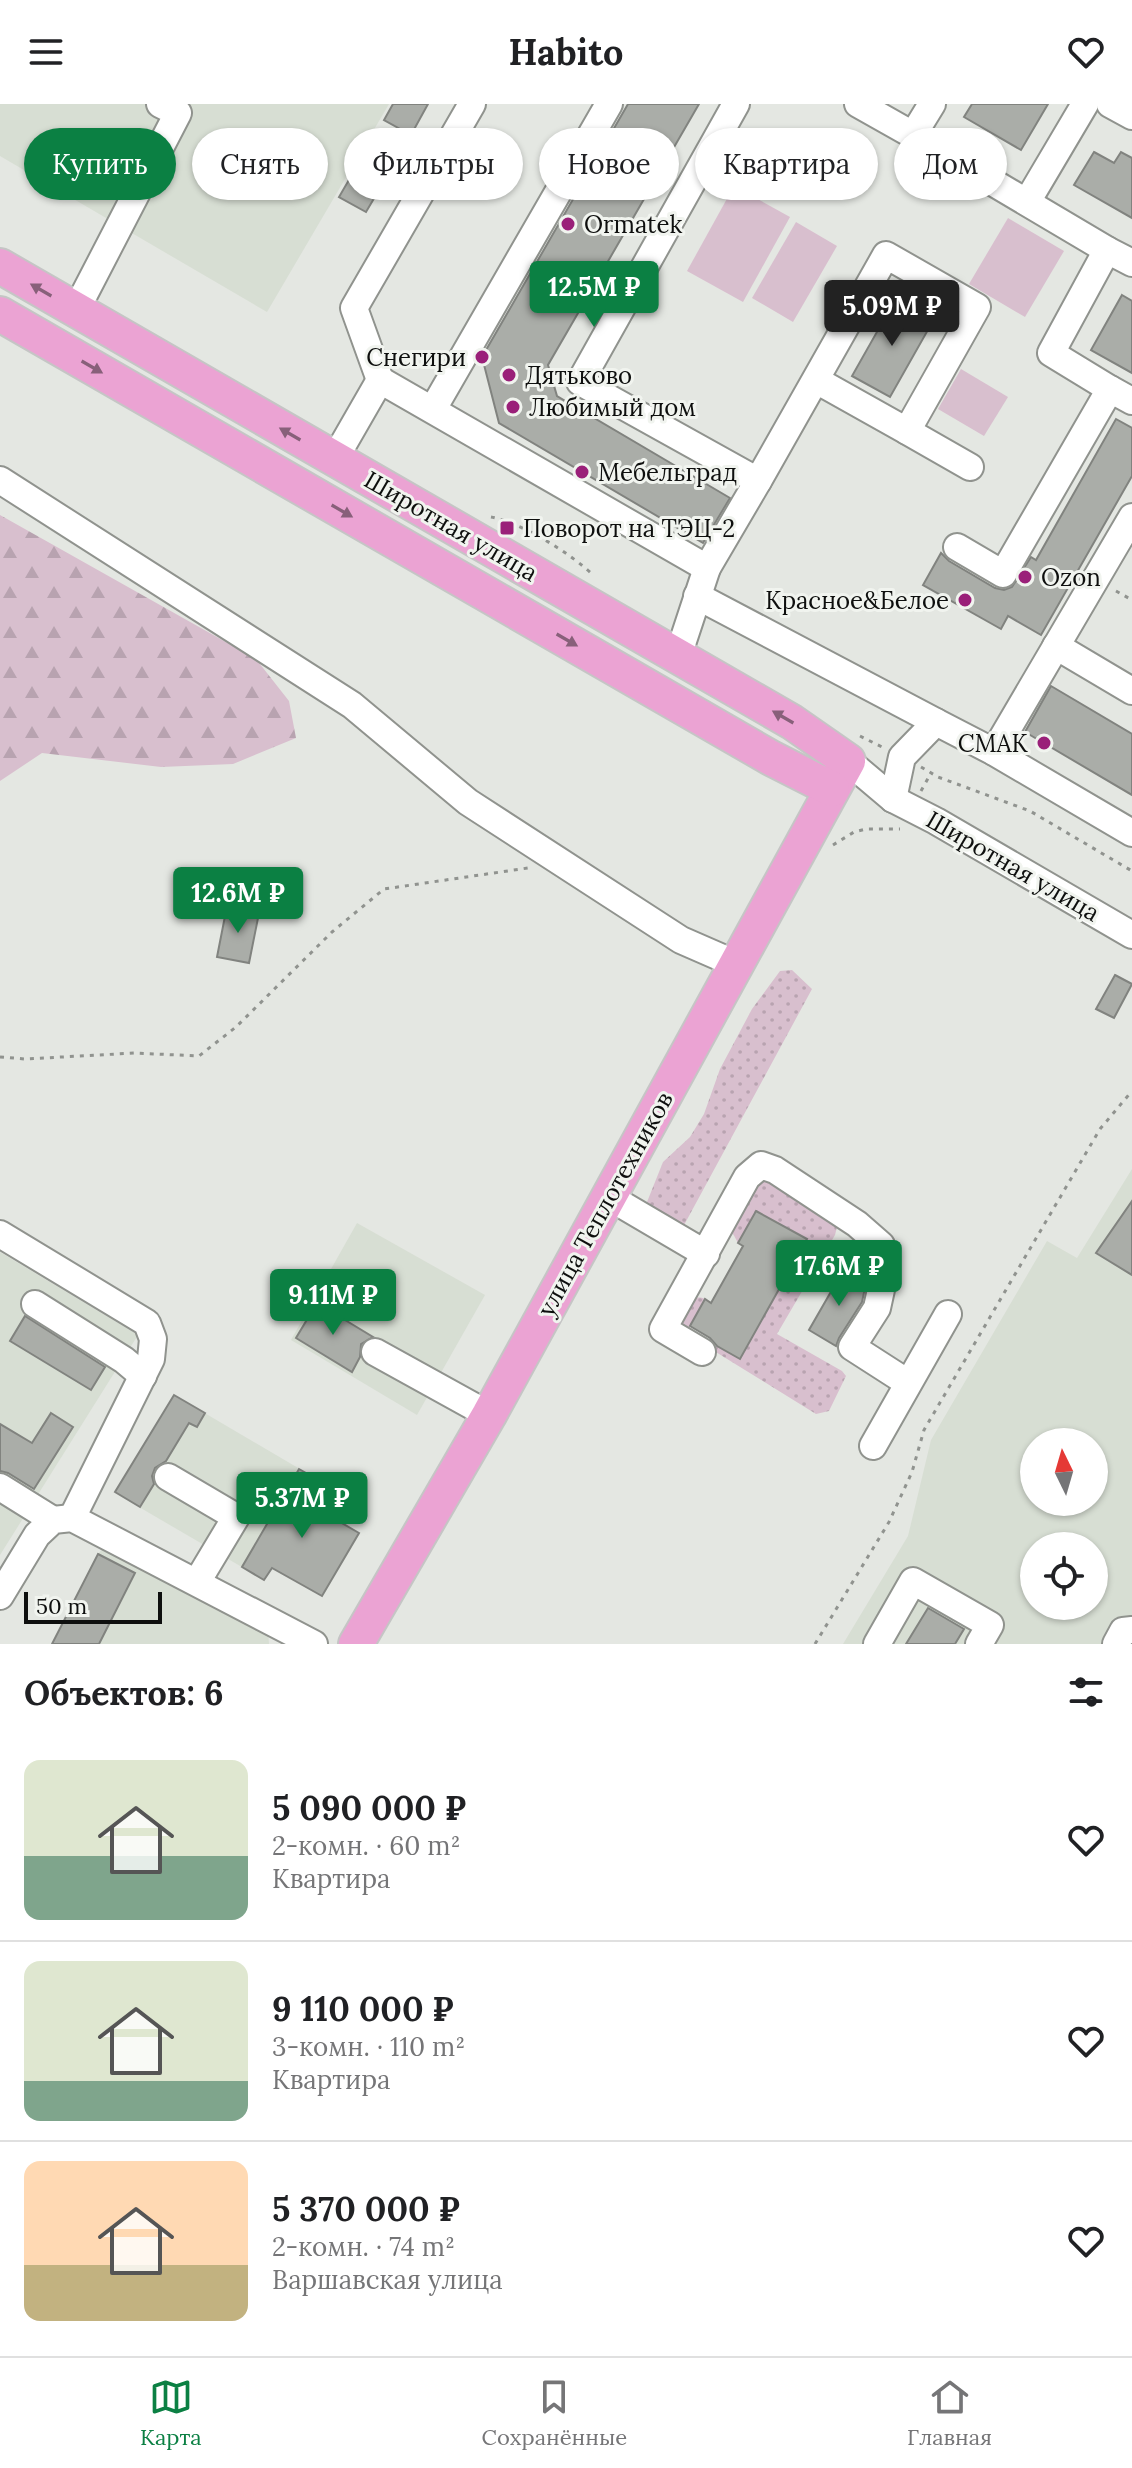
<!DOCTYPE html>
<html lang="ru">
<meta charset="utf-8">
<style>
body{margin:0;font-family:Lora,serif;background:#f2f2f2;color:#202124;height:100vh;display:flex;flex-direction:column;font-size:30px;white-space:nowrap}
*{box-sizing:border-box;margin:0}
p{font-size:26px;color:#757577}
.icon{flex:none;width:44px;height:44px;fill:none;stroke:currentColor;stroke-width:2;stroke-linecap:round;stroke-linejoin:round}
.map{position:relative;height:1540px;overflow:hidden}
.sheet{display:flex;flex-direction:column;background:#fff;flex:1}
.sheet>*{flex:none}
.hud{position:absolute;left:24px;top:24px;width:1084px;height:72px;display:flex;gap:16px}
.needle{width:52px;rotate:355deg}
.fabs{position:absolute;left:1020px;top:1324px;display:grid;gap:16px}
.fabs a{display:grid;place-items:center;width:88px;height:88px;border-radius:50%;background:#fff;box-shadow:0 2px 6px #0004;font-size:40px}
.scale{position:absolute;left:24px;bottom:20px;width:138px;box-sizing:border-box;padding-left:8px;border:4px solid #0e0f0e;border-top:0;font-size:22px;line-height:28px;white-space:nowrap;color:#0e0f0e;-webkit-text-stroke:6px #f1f4ef;paint-order:stroke}
.price{position:absolute;translate:-50% -68px;padding:0 18px;border-radius:8px;background:#0b8043;color:#fff;font-size:26px;line-height:52px;filter:drop-shadow(0 2px 4px #0008)}
.price::after{content:'';position:absolute;left:50%;top:48px;width:24px;height:18px;margin-left:-12px;background:inherit;clip-path:polygon(0 0,100% 0,50% 100%)}
.price.on{background:#222;color:#fff}
ul{padding:0;list-style:none}
li{display:flex;align-items:center;gap:24px;height:200px;padding:0 24px}
li+li{border-top:2px solid #e0e0e0}
li span{display:grid;place-items:center;flex:none;width:224px;height:160px;border-radius:16px;color:#555}
li>.icon{margin-inline-start:auto}
span .icon{width:96px;height:96px;fill:#fffc;stroke-width:1}
li b{font-size:34px}
h2{display:flex;justify-content:space-between;align-items:center;height:96px;padding:0 24px;font-size:34px}
.tag{padding:0 28px;border-radius:36px;background:#fff;box-shadow:0 2px 6px #0004;font-size:28px;line-height:72px}
.tag.on{background:#0b8043;color:#fff}
header{display:flex;justify-content:space-between;align-items:center;height:104px;padding:0 24px;background:#fff;font-size:36px;font-weight:800}
.tabs{display:flex;justify-content:space-around;align-items:center;height:112px;border-top:2px solid #e0e0e0;background:#fff;font-size:22px;color:#757577}
.tabs a{display:grid;justify-items:center;gap:4px}
.tabs .on{color:#0b8043}
.map>svg:first-child{display:block}
.built{fill:#d7ded3;fill-rule:evenodd}
.grass{fill:url(#grass-dots)}
.forest{fill:url(#forest-firs)}
.green{fill:#d8bfce}
.building{fill:#aaada8;stroke:#81837f;stroke-width:2}
.lines{fill:none;stroke-linecap:round;stroke-linejoin:round}
.minor-casing{stroke:#90938e;stroke-width:30}
.major-casing{stroke:#c5c5c5;stroke-width:38}
.path{stroke:#90938f;stroke-width:3;stroke-dasharray:4 6;stroke-linecap:butt}
.minor{stroke:#fff;stroke-width:26}
.major{stroke:#eba3d3;stroke-width:34}
.oneway{fill:#88607a}
.poi-dot{fill:#9a2079;stroke:#f1f4ef;stroke-width:3}
.labels{text-anchor:middle;dominant-baseline:central;stroke-width:6;stroke-linejoin:round;paint-order:stroke}
.poi-label{font-size:24px;fill:#0e0f0e;stroke:#f1f4ef;text-anchor:start}
.street-label{font-size:24px;fill:#0e0f0e;stroke:#f1f4ef}
</style>
<header><svg class="icon" aria-label="menu" viewBox="0 0 24 24"><path d="M4 6h16M4 12h16M4 18h16"/></svg>Habito<svg class="icon" aria-label="heart" viewBox="0 0 24 24"><path d="M12 20l-8-8c-3-5 5-10 8-4 3-6 11-1 8 4z"/></svg></header>
<div class="map">
<svg width="1132" height="1540" viewBox="0 0 1132 1540">
<defs>
<pattern id="grass-dots" width="8" height="8" patternUnits="userSpaceOnUse" patternTransform="scale(2)"><rect width="8" height="8" fill="#d8bfce"/><path d="M2 2h.1M6 6h.1" fill="none" stroke="#b8a3b0" stroke-width="1.8" stroke-linecap="round"/></pattern>
<pattern id="forest-firs" width="22" height="20" patternUnits="userSpaceOnUse" patternTransform="scale(2)"><rect width="22" height="20" fill="#d8bfce"/><path d="M5 1l3.5 6h-7zM16 11l3.5 6h-7z" fill="#b8a3b0"/></pattern>
</defs>
<rect width="100%" height="100%" fill="#e4e7e2"/>
<g class="built">
<polygon points="0,0 389,0 267,208 0,52"/>
<path d="M1132,1065V1540H843L908,1432L931,1336L1047,1137L1077,1154ZM1034,1338H1094V1398H1034ZM1034,1442H1094V1502H1034Z"/>
<polygon points="357,1119 485,1191 417,1311 291,1236"/>
<polygon points="0,1148 138,1231 0,1451"/>
<polygon points="174,1291 322,1378 264,1476 115,1389"/>
<polygon points="108,1438 268,1527 269,1540 52,1540 98,1450"/>
</g>
<g class="grass">
<polygon points="792,866 812,885 683,1123 647,1098 663,1058 690,1033 704,1010 720,965 752,905 780,867"/>
<path d="M764,1072L834,1116L837,1123L835,1131L777,1230L842,1267L846,1272L829,1307L816,1310L685,1229L679,1223C684,1209 688,1188 705,1195L688,1227L740,1255L807,1136L756,1107L738,1139L731,1126L756,1077Z"/>
</g>
<polygon class="forest" points="0,411 256,555 289,597 296,634 233,660 161,663 42,649 0,677"/>
<g class="green">
<polygon points="734,82 790,113 743,198 687,167"/>
<polygon points="1008,114 1064,147 1025,213 969,180"/>
<polygon points="796,118 837,142 793,218 752,194"/>
<polygon points="961,265 1008,293 984,332 938,305"/>
</g>
<g class="building">
<polygon points="393,0 428,0 411,31 384,16"/>
<polygon points="628,0 699,0 548,261 557,292 730,394 703,439 499,319 482,253"/>
<polygon points="972,0 1048,0 1021,46 964,13"/>
<polygon points="368,43 395,59 366,108 339,93"/>
<polygon points="1094,48 1114,59 1121,48 1132,54 1132,114 1074,81"/>
<polygon points="1122,191 1132,197 1132,269 1091,246"/>
<polygon points="895,196 933,217 890,293 852,272"/>
<polygon points="1116,315 1132,324 1132,372 1041,531 1008,512 1001,525 923,481 941,449 949,457 995,484 1004,486 1012,483 1031,453 1036,456"/>
<polygon points="1051,582 1132,630 1132,691 1025,628"/>
<polygon points="227,802 259,809 249,859 217,853"/>
<polygon points="1115,871 1132,880 1114,914 1096,905"/>
<polygon points="1132,1097 1132,1171 1096,1149"/>
<polygon points="756,1107 807,1135 740,1255 717,1242 710,1234 690,1222 705,1195 711,1199 743,1142 738,1139"/>
<polygon points="844,1165 866,1179 862,1198 839,1234 836,1242 809,1226"/>
<polygon points="317,1199 373,1233 361,1240 360,1253 352,1268 296,1234"/>
<polygon points="25,1212 105,1263 91,1286 10,1237"/>
<polygon points="174,1291 205,1309 197,1323 189,1319 166,1357 155,1364 152,1372 154,1380 140,1403 115,1388"/>
<polygon points="51,1309 73,1323 34,1385 8,1369 0,1367 0,1320 32,1339"/>
<polygon points="299,1365 322,1378 309,1400 359,1429 322,1492 272,1464 264,1476 242,1463"/>
<polygon points="98,1450 135,1469 99,1540 52,1540"/>
<polygon points="928,1504 964,1525 955,1540 906,1540"/>
</g>
<g class="lines">
<defs>
<g id="minor">
<polyline points="858,0 913,31"/>
<polyline points="932,0 913,31 1107,146"/>
<polyline points="1110,0 1132,12"/>
<polyline points="1027,98 1085,0"/>
<polyline points="76,206 178,9 160,0"/>
<polyline points="380,276 354,204 472,0"/>
<polyline points="1110,285 1051,249 1107,146 1132,159"/>
<polyline points="433,305 609,0"/>
<polyline points="907,327 970,363"/>
<polyline points="334,356 380,276 707,464 678,552"/>
<polyline points="0,376 352,601 468,698 681,836 736,860"/>
<polyline points="758,377 886,151 977,203 907,327 816,276"/>
<polyline points="957,443 1003,470 1110,285 1132,297"/>
<polyline points="707,464 758,377 580,278 736,0"/>
<polyline points="697,492 936,618"/>
<polyline points="1056,542 1132,587"/>
<polyline points="994,648 1132,729"/>
<polyline points="848,657 893,695 936,717 1132,831"/>
<polyline points="893,695 902,653 936,618 994,648 1132,413"/>
<polyline points="609,1093 706,1150"/>
<polyline points="0,1130 147,1219 153,1235 151,1255 72,1414"/>
<polyline points="35,1200 124,1256 143,1272"/>
<polyline points="375,1248 489,1311"/>
<polyline points="702,1248 663,1225 747,1073 761,1061 775,1066 857,1120 881,1141 882,1181 877,1204 852,1243 908,1279"/>
<polyline points="873,1342 948,1210"/>
<polyline points="168,1373 236,1413 197,1478"/>
<polyline points="0,1383 53,1416"/>
<polyline points="0,1492 37,1431 53,1416 72,1414 314,1540"/>
<polyline points="877,1540 913,1477 990,1521 979,1540"/>
<polyline points="1116,1540 1123,1527 1132,1526"/>
</g>
<g id="major">
<polyline points="0,162 792,618 848,657 489,1311 356,1540"/>
<polyline points="0,210 771,654 832,685"/>
</g>
</defs>
<use href="#minor" class="minor-casing"/>
<use href="#major" class="major-casing"/>
<g class="path">
<path d="M491,413C522,419 572,450 594,472"/>
<polyline points="1116,487 1132,496"/>
<polyline points="860,632 882,643"/>
<polyline points="921,663 938,673 1030,707 1132,767"/>
<polyline points="921,687 931,669"/>
<polyline points="833,741 854,728 866,725 900,725"/>
<polyline points="0,953 25,955 135,949 199,952 236,923 332,828 384,785 528,764"/>
<polyline points="815,1540 889,1418 912,1368 924,1326 1100,1025 1132,987"/>
</g>
<use href="#minor" class="minor"/>
<use href="#major" class="major"/>
</g>
<defs><path id="oneway-solid" d="M-6-.8H1V-3.2L6.5 0L1 3.2V.8H-6Z" transform="scale(2)"/></defs>
<g class="oneway">
<use href="#oneway-solid" transform="translate(41 186) rotate(-150)"/>
<use href="#oneway-solid" transform="translate(92 263) rotate(30)"/>
<use href="#oneway-solid" transform="translate(290 330) rotate(-150)"/>
<use href="#oneway-solid" transform="translate(342 407) rotate(30)"/>
<use href="#oneway-solid" transform="translate(567 536) rotate(30)"/>
<use href="#oneway-solid" transform="translate(783 613) rotate(-150)"/>
</g>
<g class="poi-dot">
<circle cx="568" cy="120" r="8"/>
<circle cx="482" cy="253" r="8"/>
<circle cx="509" cy="271" r="8"/>
<circle cx="513" cy="303" r="8"/>
<circle cx="582" cy="368" r="8"/>
<rect x="499" y="416" width="16" height="16" rx="4"/>
<circle cx="1025" cy="473" r="8"/>
<circle cx="965" cy="496" r="8"/>
<circle cx="1044" cy="639" r="8"/>
</g>
<g class="labels">
<g class="poi-label">
<text x="584" y="120">Ormatek</text>
<text x="466" y="253" text-anchor="end">Снегири</text>
<text x="525" y="271">Дятьково</text>
<text x="529" y="303">Любимый дом</text>
<text x="598" y="368">Мебельград</text>
<text x="523" y="424">Поворот на ТЭЦ-2</text>
<text x="1041" y="473">Ozon</text>
<text x="949" y="496" text-anchor="end">Красное&amp;Белое</text>
<text x="1028" y="639" text-anchor="end">СМАК</text>
</g>
<g class="street-label">
<text transform="translate(451 422) rotate(30)">Широтная улица</text>
<text transform="translate(1013 762) rotate(30)">Широтная улица</text>
<text transform="translate(605 1100) rotate(-61)">улица Теплотехников</text>
</g>
</g>
</svg>
<div class="fabs">
<a><svg class="needle" viewBox="-14 -14 28 28"><path d="M0-13l5 13h-10z" fill="#e53935"/><path d="M0 13l5-13h-10z" fill="#757577"/></svg></a>
<a><svg class="icon" aria-label="locate" viewBox="0 0 24 24"><circle cx="12" cy="12" r="6"/><path d="M12 2v4M12 18v4M2 12h4M18 12h4"/></svg></a>
</div>
<div class="scale">50 m</div>
<b class="price" style="left:594px;top:225px">12.5M ₽</b>
<b class="price on" style="left:892px;top:244px">5.09M ₽</b>
<b class="price" style="left:238px;top:831px">12.6M ₽</b>
<b class="price" style="left:839px;top:1204px">17.6M ₽</b>
<b class="price" style="left:333px;top:1233px">9.11M ₽</b>
<b class="price" style="left:302px;top:1436px">5.37M ₽</b>
<div class="hud">
<a class="tag on">Купить</a>
<a class="tag">Снять</a>
<a class="tag">Фильтры</a>
<a class="tag">Новое</a>
<a class="tag">Квартира</a>
<a class="tag">Дом</a>
</div>
</div>
<section class="sheet">
<h2>Объектов: 6<svg class="icon" aria-label="filters" viewBox="0 0 24 24"><path d="M4 7h16M4 17h16"/><circle cx="9" cy="7" r="2"/><circle cx="15" cy="17" r="2"/></svg></h2>
<ul>
<li><span style="background:linear-gradient(#dfe7d0 60%,#7fa58c 0)"><svg class="icon" aria-label="home" viewBox="0 0 24 24"><path d="M3 11l9-7 9 7M6 9v11h12V9"/></svg></span><div><b>5 090 000 ₽</b><p>2-комн. · 60 m²</p><p>Квартира</p></div><svg class="icon" aria-label="heart" viewBox="0 0 24 24"><path d="M12 20l-8-8c-3-5 5-10 8-4 3-6 11-1 8 4z"/></svg></li>
<li><span style="background:linear-gradient(#dfe7d0 75%,#7fa58c 0)"><svg class="icon" aria-label="home" viewBox="0 0 24 24"><path d="M3 11l9-7 9 7M6 9v11h12V9"/></svg></span><div><b>9 110 000 ₽</b><p>3-комн. · 110 m²</p><p>Квартира</p></div><svg class="icon" aria-label="heart" viewBox="0 0 24 24"><path d="M12 20l-8-8c-3-5 5-10 8-4 3-6 11-1 8 4z"/></svg></li>
<li><span style="background:linear-gradient(#ffd9b3 65%,#c2b280 0)"><svg class="icon" aria-label="home" viewBox="0 0 24 24"><path d="M3 11l9-7 9 7M6 9v11h12V9"/></svg></span><div><b>5 370 000 ₽</b><p>2-комн. · 74 m²</p><p>Варшавская улица</p></div><svg class="icon" aria-label="heart" viewBox="0 0 24 24"><path d="M12 20l-8-8c-3-5 5-10 8-4 3-6 11-1 8 4z"/></svg></li>
</ul>
</section>
<nav class="tabs">
<a class="on"><svg class="icon" aria-label="map" viewBox="0 0 24 24"><path d="M3 6l6-2 6 2 6-2v14l-6 2-6-2-6 2zM9 4v14M15 6v14"/></svg>Карта</a>
<a><svg class="icon" aria-label="saved" viewBox="0 0 24 24"><path d="M7 4h10v16l-5-4-5 4z"/></svg>Сохранённые</a>
<a><svg class="icon" aria-label="home" viewBox="0 0 24 24"><path d="M3 11l9-7 9 7M6 9v11h12V9"/></svg>Главная</a>
</nav>
